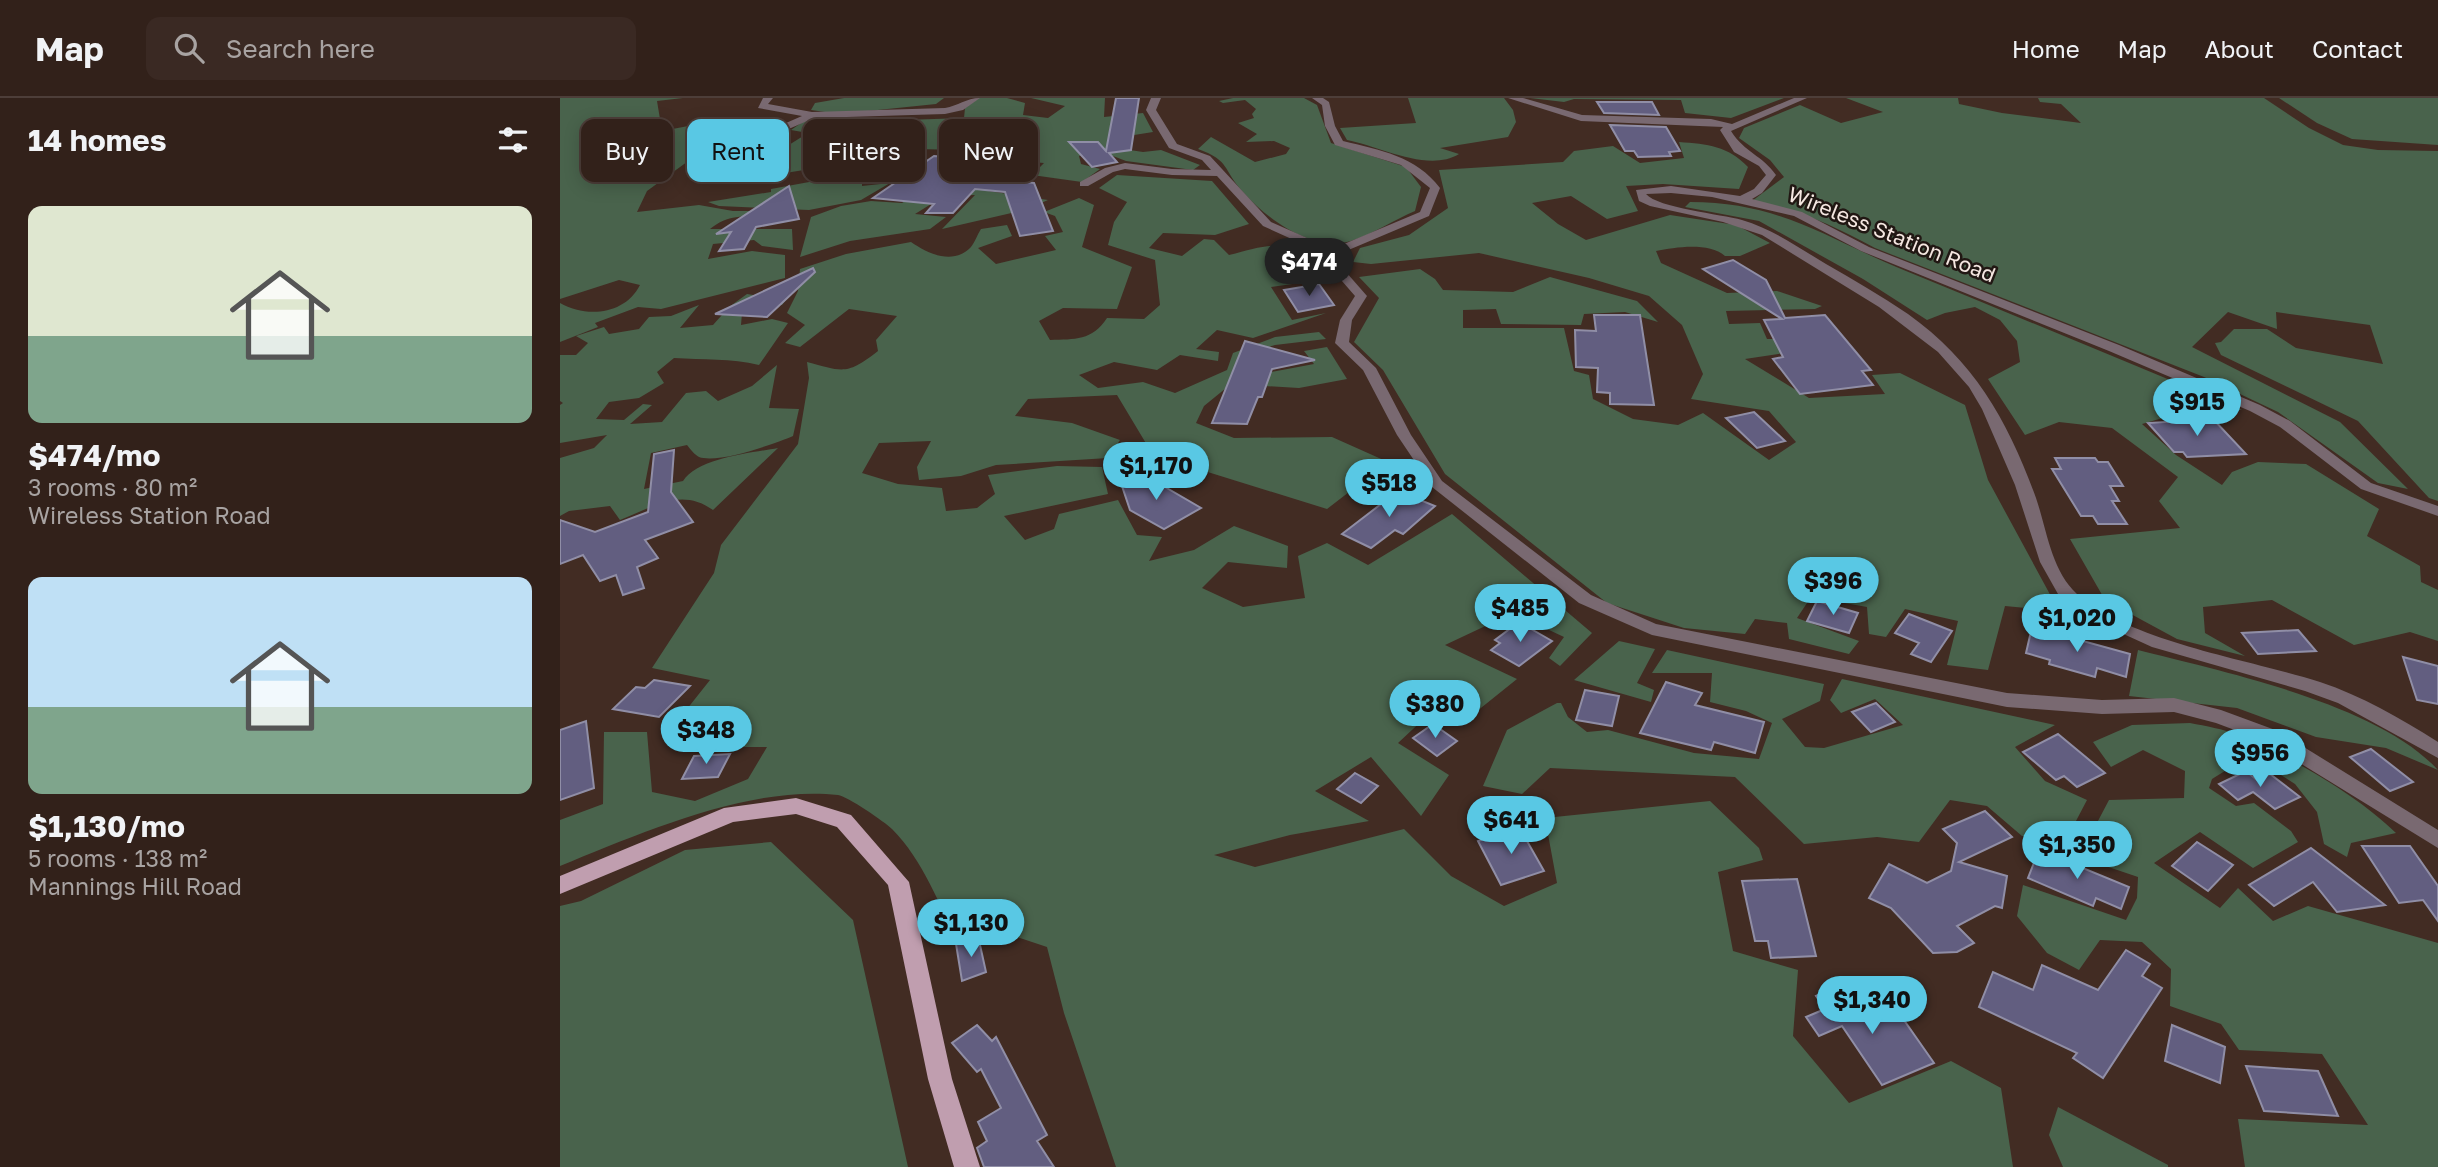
<!DOCTYPE html>
<meta charset="utf-8">
<style>
body{margin:0;font-family:"Golos Text",sans-serif;background:#3a2923;color:#f1f3f6;height:100vh;display:flex;flex-direction:column;font-size:26px;white-space:nowrap}
*{box-sizing:border-box;margin:0}
p{font-size:23px;color:#a8a3a2}
.icon{flex:none;width:38px;height:38px;fill:none;stroke:currentColor;stroke-width:2;stroke-linecap:round;stroke-linejoin:round}
.map{position:relative;flex:1;overflow:hidden}
.side{display:flex;flex-direction:column;background:#32211a;width:560px}
.side>*{flex:none}
.banner{position:absolute;left:21px;top:21px;width:665px;height:63px;display:flex;gap:14px}
.price{position:absolute;translate:-50% -60px;padding:0 16px;border-radius:24px;background:#59c8e4;color:#111;font-size:23px;line-height:46px;filter:drop-shadow(0 2px 4px #0008)}
.price::after{content:'';position:absolute;left:50%;top:42px;width:21px;height:16px;margin-left:-10px;background:inherit;clip-path:polygon(0 0,100% 0,50% 100%)}
.price.active{background:#222;color:#fff}
ul{padding:0;list-style:none}
li{display:grid;align-content:center;gap:14px;height:371px;padding:0 28px}
li span{display:grid;place-items:center;height:217px;border-radius:14px;color:#555}
li>.icon{margin-inline-start:auto}
span .icon{width:126px;height:126px;fill:#fffc;stroke-width:1}
li b{font-size:30px}
h2{display:flex;justify-content:space-between;align-items:center;height:84px;padding:0 28px;font-size:30px}
.pill{padding:0 24px;border-radius:14px;background:#32211a;box-shadow:0 4px 18px #0003,0 0 0 2px #4d3e39;font-size:24px;line-height:63px}
.pill.active{background:#59c8e4;color:#111}
header{display:flex;align-items:center;gap:42px;box-sizing:border-box;height:98px;padding:0 35px;background:#32211a;border-bottom:2px solid #4d3e39}
header strong{font-size:33px}
nav{display:flex;gap:38px;margin-inline-start:auto;font-size:24px}
.search{width:490px;height:63px;background:#3a2923;display:flex;align-items:center;gap:18px;box-sizing:border-box;padding:0 24px;border-radius:14px;color:#a8a3a2;font-size:26px}
main{display:flex;flex:1;min-height:0}
.map>svg:first-child{display:block}
.green{fill:#49634c}
.building{fill:#625e80;stroke:#908ea6;stroke-width:2}
.lines{fill:none;stroke-linecap:round;stroke-linejoin:round}
.minor{fill:#796971;fill-rule:evenodd}
.major{fill:#c09eaf;fill-rule:evenodd}
.labels{text-anchor:middle;dominant-baseline:central;stroke-width:5;stroke-linejoin:round;paint-order:stroke}
.street-label{font-size:21px;fill:#f5e7e1;stroke:#211713}
</style>
<header>
<strong>Map</strong>
<div class="search"><svg class="icon" aria-label="search" viewBox="0 0 24 24"><circle cx="10" cy="10" r="6"/><path d="M15 15l6 6"/></svg>Search here</div>
<nav><a>Home</a><a>Map</a><a>About</a><a>Contact</a></nav>
</header>
<main>
<section class="side">
<h2>14 homes<svg class="icon" aria-label="filters" viewBox="0 0 24 24"><path d="M4 7h16M4 17h16"/><circle cx="9" cy="7" r="2"/><circle cx="15" cy="17" r="2"/></svg></h2>
<ul>
<li><span style="background:linear-gradient(#dfe7d0 60%,#7fa58c 0)"><svg class="icon" aria-label="home" viewBox="0 0 24 24"><path d="M3 11l9-7 9 7M6 9v11h12V9"/></svg></span><div><b>$474/mo</b><p>3 rooms · 80 m²</p><p>Wireless Station Road</p></div></li>
<li><span style="background:linear-gradient(#bfe0f5 60%,#7fa58c 0)"><svg class="icon" aria-label="home" viewBox="0 0 24 24"><path d="M3 11l9-7 9 7M6 9v11h12V9"/></svg></span><div><b>$1,130/mo</b><p>5 rooms · 138 m²</p><p>Mannings Hill Road</p></div></li>
</ul>
</section>
<div class="map">
<svg width="1878" height="1069" viewBox="0 0 1878 1069">
<rect width="100%" height="100%" fill="#422c23"/>
<g class="green">
<path d="M0,0H123L97,3L102,33L144,25L182,24L87,93L77,114L139,107L173,113H206C184,121 169,115 150,131H232L233,152L202,148L194,142L153,146L148,161L192,153L225,157V180L101,211L78,209L35,225L38,229L0,244V205C26,220 65,217 80,187L59,182L0,201Z"/>
<polygon points="284,0 384,0 376,6 279,16 251,12 255,5"/>
<polygon points="419,0 447,0 465,5 463,17 488,20 505,8 471,0 545,0 544,19 583,15 593,34 549,41 550,49 583,54 601,52 640,67 633,72 566,63 540,53 519,58 521,66 540,71 522,84 472,77 484,65 423,60 411,66 391,63 397,52 359,51 346,63 449,82 433,87 428,93 488,102 465,112 382,131 415,97 384,98 355,116 386,119 370,131 290,143 240,159 251,119 281,108 311,103 342,105 373,84 336,78 337,70 302,75 302,88 330,85 301,102 249,112 159,108 148,104 211,94 211,91 271,80 278,75 275,67 201,79 160,72 159,58 174,51 216,55 248,35 231,32 247,21 267,23 255,31 304,38 317,33 315,23 404,20 405,10"/>
<path d="M673,0H744L757,7L771,45L846,69L861,89L855,113C834,122 813,136 791,143C751,154 707,121 683,94C662,71 671,63 638,51L651,39L695,64L726,56L730,50L714,43L686,44L697,36L678,25L694,20L692,16L696,11L685,2L663,5L659,3Z"/>
<path d="M848,0H944L953,12L956,24L948,39L880,50L899,56C868,75 819,48 787,42L780,30L856,25Z"/>
<polygon points="970,0 1224,0 1171,20 1125,15 1121,2 1014,1 1004,4"/>
<path d="M1286,0H1398L1399,6L1442,15L1521,25L1501,6L1480,4L1478,0H1704L1749,30L1783,47L1818,52L1878,53V403L1869,400L1798,323L1661,257L1655,245L1661,244L1674,231H1707L1736,250L1823,266L1810,227L1716,214L1717,231L1668,214L1632,249L1780,324L1848,391L1818,385L1718,314L1644,279L1315,150C1272,127 1240,112 1192,103L1224,79L1210,62L1179,40L1184,30L1240,7L1281,25L1323,14Z"/>
<polygon points="1719,0 1878,0 1878,47 1792,41 1757,25"/>
<path d="M1119,44C1148,46 1168,48 1188,69L1179,91L1103,86L1066,88L1078,113L1047,121L1011,98L972,105L998,126L1026,142L1110,117L1176,127L1210,145L1180,158H1165C1149,144 1116,149 1096,153L1101,165L1167,195L1217,193L1262,208L1255,211L1166,213L1169,226L1200,225L1207,241H1224L1231,254L1185,261L1249,300L1325,296L1312,277L1340,275L1405,307L1428,382L1499,513L1445,508L1428,572L1387,567L1398,523L1345,511L1326,539L1309,536L1307,509L1251,499L1237,520L1299,543L1289,556L1229,541L1227,525L1195,521L1185,536L1124,530L1047,505L885,376L823,272L794,244L819,200L799,179L860,171L875,181L883,192L953,194L990,179L1077,203L1098,224L1065,214L1024,216L1021,227L941,226L936,211L903,212V230H1004L1014,273L1029,277L1033,301L1073,321L1118,327L1143,315L1209,362L1236,344L1209,313L1131,301L1143,276L1122,227L1089,198L1029,180L919,155L811,166L793,164L800,150L849,137L888,110L879,72L1003,64L1014,53L1053,48L1080,65L1124,60Z"/>
<path d="M557,77L652,83L689,126L655,137L603,135L589,150L622,158L644,141L654,142L669,157C707,147 722,141 760,159L768,181L711,189L732,222L766,215L693,240L657,232L636,251L659,254L658,263L620,257L597,272L554,264L519,277L538,290L583,284L615,295L667,272L673,255L715,239L759,234L766,241L715,247L681,258L696,277L754,266L744,253L767,249L787,281L739,290L671,286L644,308L636,325L674,340L772,339L828,364L767,411L593,357L557,297L468,301L455,318L512,325L560,342L548,360L436,367L401,378L359,382L357,369L371,343L319,345L302,375L338,386L382,390L386,413L417,410L435,396L428,377L497,368L542,369L548,396L444,418L465,442L494,431L499,416L558,402L577,437L602,439L589,463L634,452L674,428L728,448L727,470L668,464L642,490L683,509L745,500L738,458L767,445L808,467L892,416L1032,535L1000,568L989,560L1004,539L953,515L885,547L957,581L901,626L868,617L838,645L889,677L861,718L811,659L755,693L809,723L730,737L654,757L695,769L844,731L891,778L944,808L997,785L985,720L1150,703L1199,750L1203,762L1158,774L1173,853L1238,872L1233,938L1289,1005L1391,963L1441,990L1453,1069H556L504,915L487,849L457,839L399,847C380,808 363,762 332,731C325,724 287,698 278,697C190,687 81,735 0,768V722L43,706L44,634H87L92,694L135,703L188,681L207,649H133L123,616L150,582L92,570L154,475L161,447L238,346L249,280L247,264C284,274 287,277 318,253L316,242L337,218L289,211L240,249L225,245L245,227L227,215L238,193L240,171L286,156L351,144C367,155 391,167 409,151C414,147 417,137 421,131L447,127L452,138L418,150L436,166L496,152L485,138L503,134L495,118L484,114L519,100L534,107L522,149L572,169L557,211L503,210L479,223L490,242C515,241 532,243 547,220L584,221L600,207L595,162L548,147L554,124L567,104L539,90Z"/>
<path d="M1130,104C1221,104 1267,141 1346,173C1458,219 1570,265 1682,312H1630L1582,326L1616,357L1662,387L1672,374L1698,364L1746,366L1819,411L1807,438L1860,468L1861,484L1878,492V543L1850,534L1794,547L1712,502L1643,509L1645,535L1685,558L1617,541L1545,502L1510,441L1620,430L1599,403L1618,379L1552,330L1499,324L1465,337L1428,281L1460,264L1457,243L1440,222L1415,209L1385,215L1367,222L1303,181L1199,123L1125,109Z"/>
<path d="M187,196L218,201L229,198L222,207H191L182,215L181,227L212,221L228,225L199,267C171,260 143,262 114,260L97,274L104,285L79,300L49,304L36,321L64,322L83,306L92,307L70,326L102,324L126,295L146,293L158,303L192,288L217,267L209,310L239,311L233,338C214,346 158,366 139,359C135,357 130,351 127,347L91,355L84,391L123,383C138,360 191,355 218,350L153,412C121,389 93,409 60,422L50,408L9,413L0,418V360L34,350L47,337L0,345V307L3,305L0,303V257H16L28,245L16,238L44,229L49,236L79,231L89,219L111,218L139,207L120,230L153,227L169,209Z"/>
<polygon points="1059,543 1095,551 1077,585 1094,592 1091,604 1014,582"/>
<polygon points="1107,552 1264,586 1260,603 1222,621 1245,649 1264,650 1343,627 1315,601 1281,615 1270,602 1282,581 1495,627 1455,649 1485,683 1527,702 1506,742 1462,738 1427,708 1390,702 1359,744 1317,739 1244,746 1175,679 990,670 962,696 923,688 947,632 997,605 1001,605 1008,619 1027,634 1048,632 1134,655 1199,661 1212,625 1186,613 1150,604 1152,575 1092,575"/>
<path d="M1578,552C1664,574 1818,606 1878,672L1826,650L1756,639L1677,610L1569,598Z"/>
<path d="M1630,625C1646,628 1663,631 1678,637C1729,658 1796,696 1836,735L1791,745L1787,759L1764,746L1757,714L1735,686L1702,665L1676,666L1652,681L1649,690L1676,708L1694,705L1731,733L1738,744L1693,770L1640,734L1594,765L1660,810L1678,790L1713,823L1748,808L1878,845V1069H1685L1678,1021L1808,1027L1762,956L1679,952L1661,926L1610,908L1611,871L1582,844L1540,842L1519,872L1487,855L1457,818L1463,787L1566,822L1577,800L1578,779L1501,753L1529,740L1549,702L1624,700L1625,673L1583,652L1551,669L1533,644L1572,627Z"/>
<polygon points="211,744 293,822 348,1069 0,1069 0,808 21,803 125,752"/>
<polygon points="1498,1009 1608,1067 1608,1069 1503,1069 1489,1037"/>
</g>
<g class="building">
<polygon points="556,0 579,0 571,52 549,55 557,64 532,69 509,44 538,44 546,53"/>
<polygon points="1037,4 1092,4 1099,17 1044,15"/>
<polygon points="1050,27 1106,29 1120,53 1109,54 1111,58 1078,59 1074,53 1065,53"/>
<polygon points="374,58 478,67 466,84 474,85 493,133 460,138 445,94 415,91 393,115 366,115 374,106 313,100"/>
<polygon points="229,88 239,121 196,129 184,151 159,153 171,134 156,136"/>
<polygon points="1173,162 1206,182 1225,220 1265,217 1311,272 1302,273 1313,287 1240,296 1213,261 1223,259 1204,222 1222,221 1143,171"/>
<polygon points="253,170 255,174 207,219 155,216"/>
<polygon points="759,186 774,207 738,214 724,192"/>
<polygon points="1034,217 1080,217 1094,307 1050,306 1050,295 1037,294 1038,270 1016,269 1015,232 1036,233"/>
<polygon points="685,243 755,262 712,271 702,299 698,299 687,326 652,325"/>
<polygon points="1194,314 1225,343 1197,350 1166,320"/>
<polygon points="1653,321 1686,356 1627,359 1623,354 1614,354 1588,325"/>
<polygon points="114,352 111,394 133,424 85,442 98,460 77,469 84,490 63,497 56,477 40,483 23,457 0,466 0,422 35,434 88,414 94,356"/>
<polygon points="1495,360 1535,360 1538,364 1548,364 1563,388 1550,388 1559,403 1552,403 1567,426 1538,426 1533,418 1521,418 1492,371 1501,371"/>
<polygon points="583,377 585,384 598,381 600,386 641,410 604,431 570,412 560,382"/>
<polygon points="838,393 875,408 843,436 835,432 811,450 782,436"/>
<polygon points="1257,503 1298,515 1289,535 1247,523"/>
<polygon points="1349,516 1392,533 1371,564 1351,556 1359,545 1335,535"/>
<polygon points="959,524 992,543 959,568 931,552 940,545 935,542"/>
<polygon points="1472,529 1570,556 1566,579 1537,570 1535,579 1489,566 1490,562 1466,555"/>
<polygon points="1738,532 1756,553 1698,556 1682,535"/>
<polygon points="1843,559 1878,568 1878,606 1857,602"/>
<polygon points="94,582 130,588 99,619 53,611 76,589 85,590"/>
<polygon points="1106,584 1142,595 1135,607 1204,624 1195,655 1154,644 1151,652 1080,635"/>
<polygon points="1025,592 1059,598 1052,628 1016,622"/>
<polygon points="1316,605 1335,624 1311,634 1292,614"/>
<polygon points="26,623 34,690 0,702 0,632"/>
<polygon points="873,626 897,643 877,658 853,640"/>
<polygon points="1498,636 1545,675 1517,689 1504,678 1496,682 1463,654"/>
<polygon points="1811,651 1853,684 1830,693 1790,659"/>
<polygon points="170,656 158,679 122,681 134,658"/>
<polygon points="1686,673 1697,682 1710,676 1740,699 1715,711 1693,694 1678,702 1659,686"/>
<polygon points="795,675 818,688 801,705 777,691"/>
<polygon points="1425,713 1452,739 1399,764 1447,778 1442,810 1435,808 1397,828 1414,845 1397,854 1373,855 1331,810 1309,800 1329,766 1367,785 1391,773 1397,745 1383,731"/>
<polygon points="959,729 984,773 941,787 918,743"/>
<polygon points="1637,744 1673,767 1648,793 1612,768"/>
<polygon points="1802,748 1850,748 1878,788 1878,823 1863,802 1839,805"/>
<polygon points="1751,750 1825,807 1777,814 1753,784 1714,808 1689,787"/>
<polygon points="1479,752 1569,789 1561,811 1536,800 1533,808 1468,780"/>
<polygon points="1237,781 1256,858 1211,860 1208,843 1195,843 1182,783"/>
<polygon points="418,838 426,874 402,883 396,846"/>
<polygon points="1566,852 1590,866 1582,878 1602,890 1543,980 1513,960 1517,955 1419,909 1433,874 1473,892 1482,867 1538,892"/>
<polygon points="1282,886 1312,926 1339,915 1374,965 1322,987 1282,928 1259,938 1246,919 1265,911 1256,898"/>
<polygon points="417,927 432,943 436,939 487,1037 477,1043 494,1069 424,1069 417,1050 427,1043 418,1024 441,1010 421,971 417,974 392,945"/>
<polygon points="1612,927 1665,949 1660,985 1605,963"/>
<polygon points="1686,968 1758,973 1778,1018 1704,1013"/>
</g>
<g class="lines">
<g class="minor">
<path d="M203,0H213L208,6L252,14L385,10C398,8 406,0 420,0L403,12L385,16L254,20L231,30L205,33L153,58L154,74L193,79L197,80V84L145,79L144,55L200,28L226,25L242,18L198,10Z"/>
<path d="M591,0H601L596,12L617,46L650,58L711,124L772,151L860,114L870,90L841,67L775,47L765,28L762,7L752,0H763L769,4L775,28L783,43C820,52 856,58 880,90L869,118L779,156L786,174L807,198L792,222L789,244L816,270L851,337L882,383L1031,497L1096,526L1447,595L1542,602L1614,600L1661,612L1718,633L1878,732V750L1704,643L1656,625L1614,614L1542,616L1447,609L1092,537L1019,505L872,389L837,337L803,272L775,245L780,222L795,198L775,175L767,157L703,128L657,78L612,77L565,71L553,74L528,88H520V84L545,70L565,65L612,71L651,72L642,62L609,50L586,12Z"/>
<path d="M948,0H963L1022,17L1151,21L1172,26L1234,0H1247L1171,33C1185,55 1202,57 1216,77L1202,95L1192,101L1242,114L1309,149L1559,247L1700,307L1730,323L1811,385L1878,408V418L1801,391L1720,329L1690,313L1549,253L1301,153L1234,118L1152,99L1111,95L1086,96C1098,110 1161,116 1182,122C1213,131 1239,150 1266,166C1294,182 1321,198 1348,216C1415,264 1448,323 1476,400C1487,432 1491,472 1517,496C1573,545 1689,561 1760,584C1802,598 1840,620 1878,644V660L1778,605L1745,593L1592,549L1535,523L1508,506L1498,496L1480,464L1455,387L1422,311L1409,289L1378,254L1319,209L1202,137L1163,124L1090,108L1079,103L1076,92L1111,88L1180,98L1194,91L1206,77L1199,68L1174,54L1160,32L1163,29L1021,23Z"/>
</g>
<polygon class="major" points="236,700 291,717 349,784 392,981 420,1069 394,1069 368,981 328,787 277,729 236,716 173,724 0,796 0,778 164,710"/>
</g>
<g class="labels">
<g class="street-label">
<text transform="translate(1332 136) rotate(22)">Wireless Station Road</text>
</g>
</g>
</svg>
<b class="price active" style="left:749px;top:200px">$474</b>
<b class="price" style="left:1637px;top:340px">$915</b>
<b class="price" style="left:596px;top:404px">$1,170</b>
<b class="price" style="left:829px;top:421px">$518</b>
<b class="price" style="left:1273px;top:519px">$396</b>
<b class="price" style="left:960px;top:546px">$485</b>
<b class="price" style="left:1517px;top:556px">$1,020</b>
<b class="price" style="left:875px;top:642px">$380</b>
<b class="price" style="left:146px;top:668px">$348</b>
<b class="price" style="left:1700px;top:691px">$956</b>
<b class="price" style="left:951px;top:758px">$641</b>
<b class="price" style="left:1517px;top:783px">$1,350</b>
<b class="price" style="left:411px;top:861px">$1,130</b>
<b class="price" style="left:1312px;top:938px">$1,340</b>
<div class="banner">
<a class="pill">Buy</a>
<a class="pill active">Rent</a>
<a class="pill">Filters</a>
<a class="pill">New</a>
</div>
</div>
</main>
